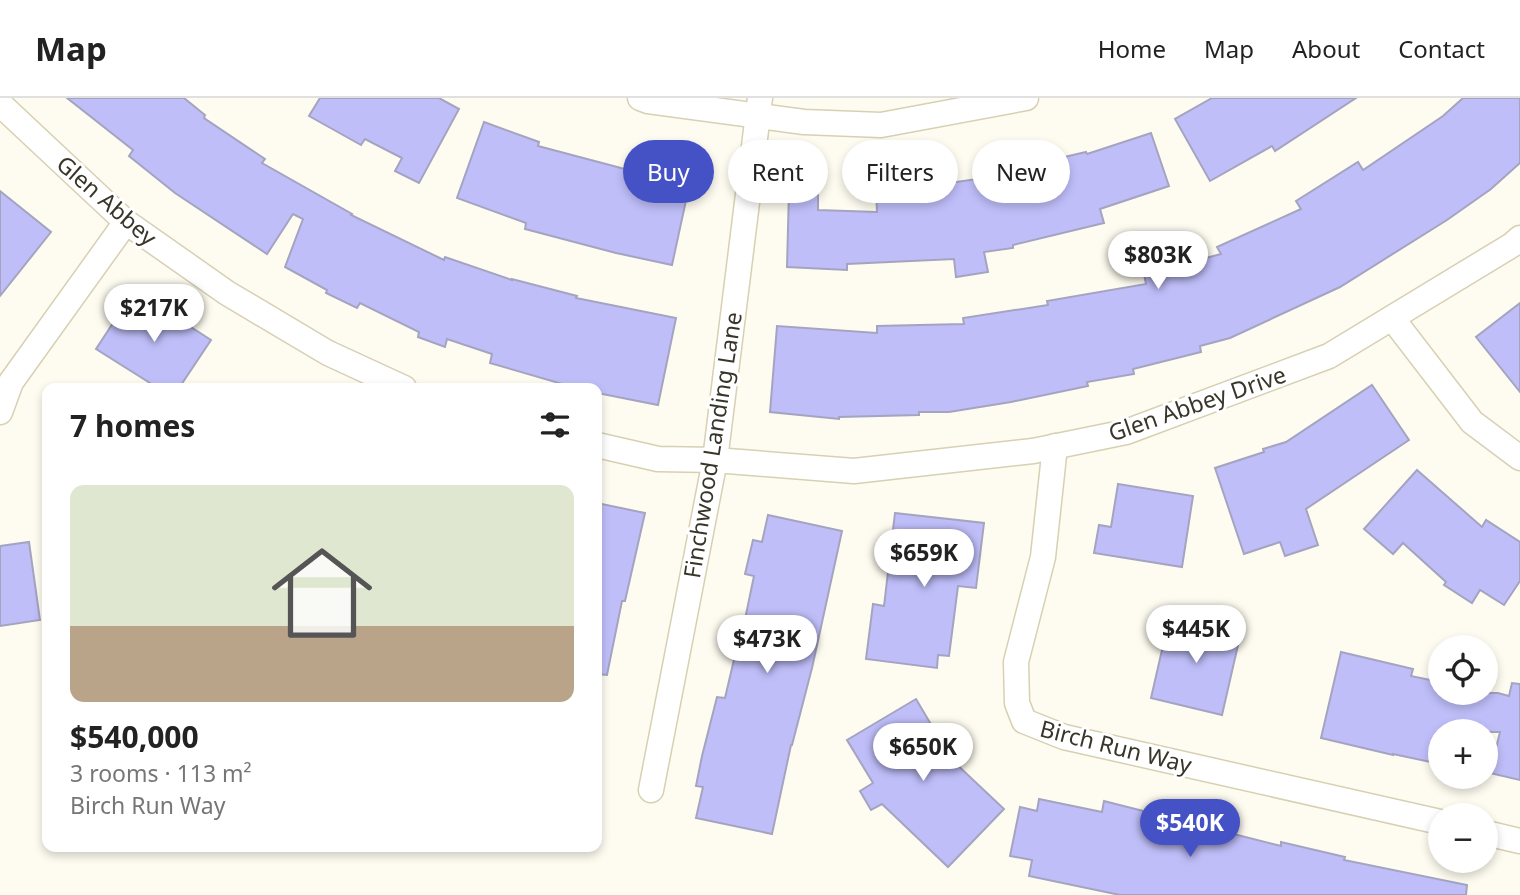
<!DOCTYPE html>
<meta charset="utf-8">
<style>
body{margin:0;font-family:"Noto Sans",sans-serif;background:#f2f2f2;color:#222;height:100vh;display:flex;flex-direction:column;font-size:26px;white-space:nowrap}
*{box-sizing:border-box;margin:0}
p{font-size:23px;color:#767676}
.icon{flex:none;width:38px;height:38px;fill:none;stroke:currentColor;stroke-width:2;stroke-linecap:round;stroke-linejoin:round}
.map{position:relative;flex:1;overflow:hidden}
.drawer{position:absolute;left:42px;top:285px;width:560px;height:469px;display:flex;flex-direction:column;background:#fff;border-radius:14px;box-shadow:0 4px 10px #0003}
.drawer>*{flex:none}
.hud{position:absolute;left:623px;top:42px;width:665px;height:63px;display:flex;gap:14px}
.fabs{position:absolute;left:1428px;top:537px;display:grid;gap:14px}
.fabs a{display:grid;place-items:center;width:70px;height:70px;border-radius:50%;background:#fff;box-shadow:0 4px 10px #0003;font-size:35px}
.price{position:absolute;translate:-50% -60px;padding:0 16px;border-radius:24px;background:#fff;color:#222;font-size:23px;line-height:46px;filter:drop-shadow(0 2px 4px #0008)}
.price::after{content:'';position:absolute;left:50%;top:42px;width:21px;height:16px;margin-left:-10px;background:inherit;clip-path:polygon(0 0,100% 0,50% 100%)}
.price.active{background:#4552c6;color:#fff}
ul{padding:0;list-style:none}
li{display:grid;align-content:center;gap:14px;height:371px;padding:0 28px}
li+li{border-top:2px solid #e0e0e0}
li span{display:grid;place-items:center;height:217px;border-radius:14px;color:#555}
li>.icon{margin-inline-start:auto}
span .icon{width:126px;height:126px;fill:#fffc;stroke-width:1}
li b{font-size:30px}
h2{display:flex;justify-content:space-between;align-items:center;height:84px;padding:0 28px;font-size:30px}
.chip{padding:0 24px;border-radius:32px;background:#fff;box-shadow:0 4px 10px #0003;font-size:24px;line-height:63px}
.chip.active{background:#4552c6;color:#fff}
header{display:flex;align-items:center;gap:42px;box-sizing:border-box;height:98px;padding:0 35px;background:#fff;border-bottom:2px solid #e0e0e0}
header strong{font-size:33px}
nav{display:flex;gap:38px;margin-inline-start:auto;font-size:24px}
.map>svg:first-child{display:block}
.building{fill:#bfbef9;stroke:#a4a4c0;stroke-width:2}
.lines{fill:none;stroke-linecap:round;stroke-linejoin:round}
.street-casing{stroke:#d7d0b3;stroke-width:27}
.street{stroke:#fff;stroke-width:24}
.labels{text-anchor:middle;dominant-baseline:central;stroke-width:6;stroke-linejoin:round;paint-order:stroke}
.street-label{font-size:23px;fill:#383529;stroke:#fff}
</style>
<header>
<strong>Map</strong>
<nav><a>Home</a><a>Map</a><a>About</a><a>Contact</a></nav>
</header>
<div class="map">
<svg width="1520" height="797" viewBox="0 0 1520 797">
<rect width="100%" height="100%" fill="#fefcf0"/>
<g class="building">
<polygon points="67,0 184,0 205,17 204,20 265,61 262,65 352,116 351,117 444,162 445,159 512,182 512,181 577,198 576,200 676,220 658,307 597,295 597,290 576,290 490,265 492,256 447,241 445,249 418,239 419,234 360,205 357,210 326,195 327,192 285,169 303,121 293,116 267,156 175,95 129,58 133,52"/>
<polygon points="320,0 439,0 459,11 419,85 395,73 402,60 365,41 361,47 309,18"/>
<polygon points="1212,0 1356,0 1275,53 1272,48 1210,83 1175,21"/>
<polygon points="1463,0 1520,0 1520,65 1491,91 1447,122 1340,189 1230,240 1200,248 1201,254 1133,271 1134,276 1087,284 1088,288 1011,304 949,314 919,314 919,317 839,319 839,321 770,314 777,228 877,235 877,228 964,226 963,220 1048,207 1047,203 1146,186 1144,176 1221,156 1217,149 1301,111 1296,103 1358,64 1363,72 1443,18"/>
<polygon points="484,24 539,44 538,48 621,70 690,84 672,167 616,155 525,131 526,125 457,100"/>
<polygon points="1151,35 1169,88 1100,111 1104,125 1013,147 1013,150 984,154 988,174 956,179 954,161 847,166 847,172 787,169 789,92 818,93 818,112 877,114 876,91 922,89 1031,73 1030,67 1086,54 1087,56"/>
<polygon points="0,93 51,134 0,198"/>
<polygon points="138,195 211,242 179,290 158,290 96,251 115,222 119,224"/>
<polygon points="1520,205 1520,294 1476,239"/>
<polygon points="1372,287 1409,342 1306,411 1318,447 1285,458 1280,444 1244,456 1215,370 1264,354 1263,351 1286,344"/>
<polygon points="1417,372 1482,429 1486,422 1520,444 1520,483 1504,507 1480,492 1472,505 1444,487 1446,484 1403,445 1393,456 1364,431"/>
<polygon points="1118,386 1193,398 1182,469 1094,455 1099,427 1111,429"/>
<polygon points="597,405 645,415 625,503 622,503 607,577 597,576"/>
<polygon points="895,415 984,425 976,490 958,488 949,558 938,557 937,570 866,561 873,506 884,508"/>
<polygon points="768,417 842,433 812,570 792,647 791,647 772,736 696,720 703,689 696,688 702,658 717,599 725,600 736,553 728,551 734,523 744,526 754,478 745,476 753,442 762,444"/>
<polygon points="29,444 40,522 0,528 0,448"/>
<polygon points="1170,517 1241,534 1222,617 1151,600"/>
<polygon points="1341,554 1413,571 1411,578 1440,584 1440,595 1498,595 1509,598 1512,585 1520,586 1520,682 1490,675 1500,634 1440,634 1440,666 1393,656 1393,657 1321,640"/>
<polygon points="916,601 952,662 1004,711 948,769 882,706 871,712 860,693 873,685 847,642"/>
<polygon points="1039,701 1102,714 1104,703 1281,748 1281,744 1345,759 1344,762 1467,787 1466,797 1120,797 1029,778 1032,762 1010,758 1020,709 1037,713"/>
</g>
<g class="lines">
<defs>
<g id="street">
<polyline points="640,0 648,3 804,24 881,27 1026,0"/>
<polyline points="0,6 126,124 227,195 328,255 404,290"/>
<polyline points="1392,220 1472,324 1520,360"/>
<polyline points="0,314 11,284 126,124"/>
<polyline points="597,347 658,361 715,362 854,373 1033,353 1126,334 1329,258 1512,147 1520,140"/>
<polyline points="1055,348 1043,459 1016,564 1017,605 1024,623 1064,639 1440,724"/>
<polyline points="651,692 715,362 760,0"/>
<polyline points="1486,735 1520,743"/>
</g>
</defs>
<use href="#street" class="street-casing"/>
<use href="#street" class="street"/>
</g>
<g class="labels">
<g class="street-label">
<text transform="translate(107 102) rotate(41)">Glen Abbey</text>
<text transform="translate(1197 305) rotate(-19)">Glen Abbey Drive</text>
<text transform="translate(712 347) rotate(-81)">Finchwood Landing Lane</text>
<text transform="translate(1116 648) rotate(14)">Birch Run Way</text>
</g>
</g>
</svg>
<div class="fabs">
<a><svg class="icon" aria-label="locate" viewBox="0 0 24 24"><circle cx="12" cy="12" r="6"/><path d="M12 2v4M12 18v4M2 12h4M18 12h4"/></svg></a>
<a>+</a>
<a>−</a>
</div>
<b class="price" style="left:1158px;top:193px">$803K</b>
<b class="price" style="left:154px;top:246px">$217K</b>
<b class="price" style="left:924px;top:491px">$659K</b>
<b class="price" style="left:1196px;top:567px">$445K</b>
<b class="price" style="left:767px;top:577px">$473K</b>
<b class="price" style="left:923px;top:685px">$650K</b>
<b class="price active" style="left:1190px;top:761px">$540K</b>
<div class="hud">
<a class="chip active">Buy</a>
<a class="chip">Rent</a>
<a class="chip">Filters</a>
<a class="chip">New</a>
</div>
<section class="drawer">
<h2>7 homes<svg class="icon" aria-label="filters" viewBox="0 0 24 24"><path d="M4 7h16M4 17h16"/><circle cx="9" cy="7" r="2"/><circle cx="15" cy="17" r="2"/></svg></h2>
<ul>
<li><span style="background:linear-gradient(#dfe7d0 65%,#b9a48a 0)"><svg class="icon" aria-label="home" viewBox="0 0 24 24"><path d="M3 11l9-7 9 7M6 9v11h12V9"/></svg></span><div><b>$540,000</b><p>3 rooms · 113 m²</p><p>Birch Run Way</p></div></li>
</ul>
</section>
</div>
